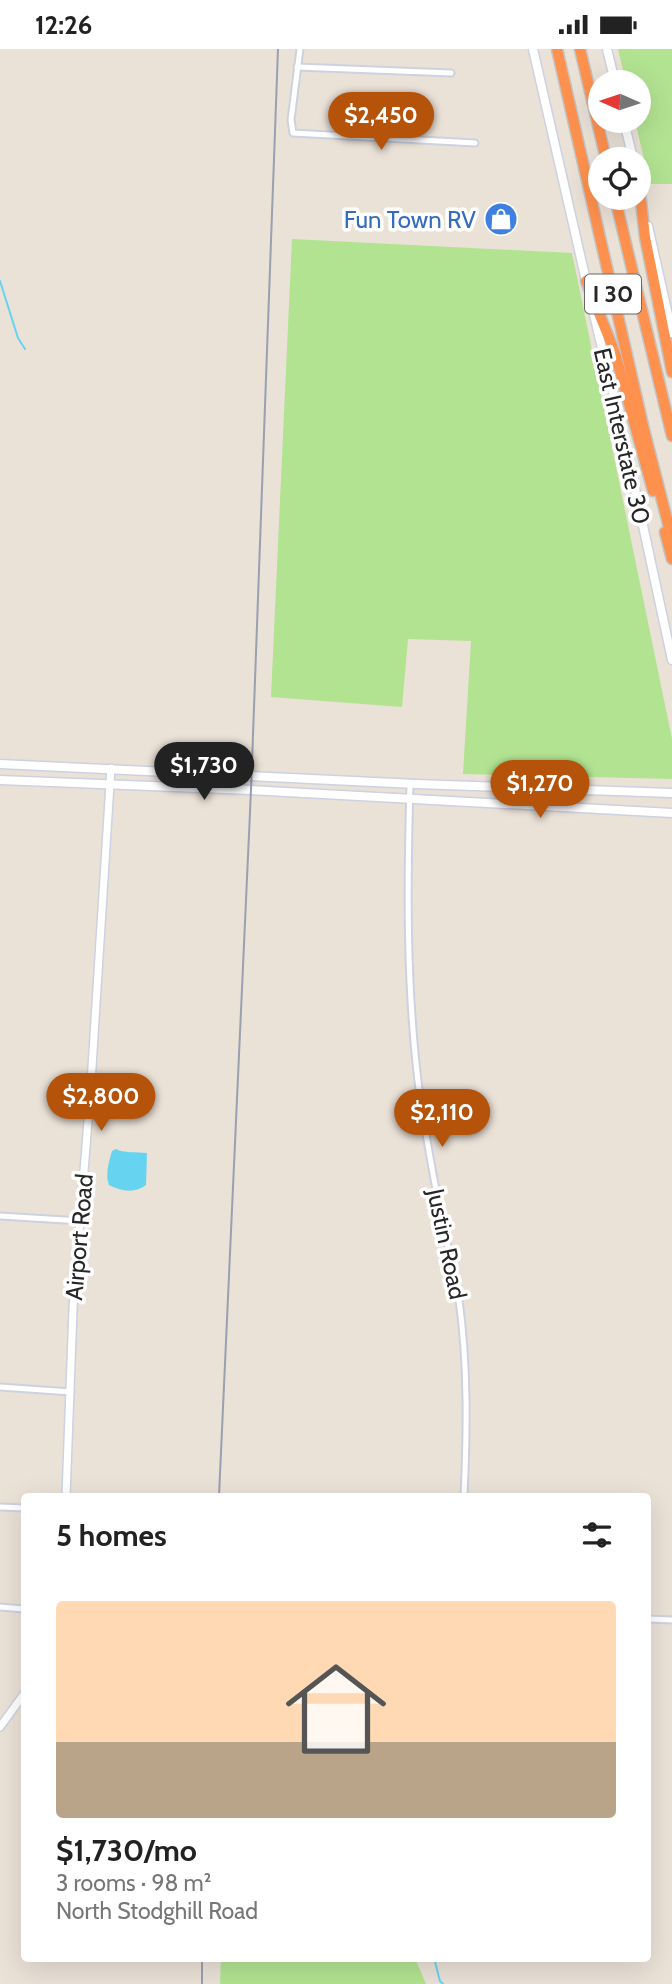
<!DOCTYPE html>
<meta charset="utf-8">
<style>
body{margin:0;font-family:Cabin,sans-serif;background:#f2f2f2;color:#222;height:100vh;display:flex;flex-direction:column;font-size:26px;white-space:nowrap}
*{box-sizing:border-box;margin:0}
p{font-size:23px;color:#767676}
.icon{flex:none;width:38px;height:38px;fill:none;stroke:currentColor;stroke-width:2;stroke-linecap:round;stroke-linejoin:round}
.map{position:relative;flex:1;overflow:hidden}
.panel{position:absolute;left:21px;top:1444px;width:630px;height:469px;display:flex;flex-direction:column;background:#fff;border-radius:7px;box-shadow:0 7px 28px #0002}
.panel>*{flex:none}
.needle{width:46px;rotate:273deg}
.controls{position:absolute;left:588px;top:21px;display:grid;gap:14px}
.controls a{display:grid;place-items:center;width:63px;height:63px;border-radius:50%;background:#fff;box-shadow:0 7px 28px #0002;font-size:35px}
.price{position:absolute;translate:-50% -60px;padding:0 16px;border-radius:24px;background:#b45309;color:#fff;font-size:23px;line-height:46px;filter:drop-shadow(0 2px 4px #0008)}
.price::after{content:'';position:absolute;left:50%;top:42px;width:21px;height:16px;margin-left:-10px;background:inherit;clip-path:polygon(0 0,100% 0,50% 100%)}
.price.selected{background:#222;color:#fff}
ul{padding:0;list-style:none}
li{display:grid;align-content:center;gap:14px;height:371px;padding:0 35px}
li span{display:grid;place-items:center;height:217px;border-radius:7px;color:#555}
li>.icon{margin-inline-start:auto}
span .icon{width:126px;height:126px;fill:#fffc;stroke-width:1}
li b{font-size:30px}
h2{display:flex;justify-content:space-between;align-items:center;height:84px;padding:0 35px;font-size:30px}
.status{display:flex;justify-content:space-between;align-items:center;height:49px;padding:0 35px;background:#fff;direction:ltr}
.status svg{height:19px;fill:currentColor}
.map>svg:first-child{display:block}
.green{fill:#b2e391}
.water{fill:#66d4f1}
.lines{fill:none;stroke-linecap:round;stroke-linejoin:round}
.stream{stroke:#66d4f1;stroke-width:2}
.minor-casing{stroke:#cdd2e1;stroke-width:9}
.tertiary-casing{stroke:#cdd2e1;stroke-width:10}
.secondary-casing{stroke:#cdd2e1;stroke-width:11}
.motorway-casing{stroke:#c3c3c3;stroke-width:13}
.minor{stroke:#fff;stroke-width:5}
.tertiary{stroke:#fff;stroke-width:7}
.secondary{stroke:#fff;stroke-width:8}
.motorway{stroke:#ff914e;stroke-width:10}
.rail{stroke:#9a9fb2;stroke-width:2}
.labels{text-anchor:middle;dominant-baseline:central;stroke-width:7;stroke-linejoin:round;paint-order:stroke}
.shield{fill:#fff;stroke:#686868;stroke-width:2}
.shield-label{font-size:23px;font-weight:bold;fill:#272727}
.shop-label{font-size:24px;fill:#366cbe;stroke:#fff;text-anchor:end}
.street-label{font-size:24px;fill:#272727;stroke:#fff}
</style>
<div class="status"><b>12:26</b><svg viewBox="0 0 49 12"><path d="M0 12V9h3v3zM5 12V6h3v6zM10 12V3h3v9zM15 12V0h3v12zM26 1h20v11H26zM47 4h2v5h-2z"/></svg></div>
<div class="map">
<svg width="672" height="1935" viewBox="0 0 672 1935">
<rect width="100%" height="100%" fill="#eae1d7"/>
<g class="green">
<polygon points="618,0 672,0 672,135 650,135 635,72 639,72 639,33 626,33"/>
<polygon points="292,190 572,204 672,690 672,730 463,725 471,592 408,590 402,658 271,648"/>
<polygon points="221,1909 415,1909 426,1935 220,1935"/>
</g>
<path class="water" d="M116,1100C122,1104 138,1103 147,1104L146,1136C135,1145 120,1142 109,1136C105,1126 109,1112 112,1102Z"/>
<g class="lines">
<g class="stream">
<polyline points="0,232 18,289 25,300"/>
<polyline points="434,1909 440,1932 443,1935"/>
</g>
<defs>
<g id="minor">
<polyline points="300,0 291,71 293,84 475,94"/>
<polyline points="297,18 451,24"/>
<path d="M410,735C407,840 406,943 420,1048C427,1093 435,1139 445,1184C449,1206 456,1228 459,1251C468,1316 467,1382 464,1447"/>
<polyline points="0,1167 81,1172"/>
<polyline points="0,1338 71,1343"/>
<polyline points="0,1458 24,1459"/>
<polyline points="0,1558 24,1560"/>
<polyline points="648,1570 672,1571"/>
</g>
<g id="tertiary">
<polyline points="66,1447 73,1260 91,1034 111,719"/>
<polyline points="0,1678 24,1645"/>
</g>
<g id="secondary">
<polyline points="533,0 587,236"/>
<polyline points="607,0 615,33"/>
<polyline points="624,72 633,110"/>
<polyline points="648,177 672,284"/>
<polyline points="590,249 628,407 672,611"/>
<polyline points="0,715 416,735 672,744"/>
<polyline points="0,731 251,741 672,764"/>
</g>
<g id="motorway">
<polyline points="557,0 644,381 672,490"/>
<polyline points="580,0 606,110"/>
<polyline points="640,144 645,188 672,323"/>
<polyline points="615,149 672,387"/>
<polyline points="586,232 615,304 653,442"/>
<polyline points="665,483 672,510"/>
</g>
</defs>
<use href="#minor" class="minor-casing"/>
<use href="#tertiary" class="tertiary-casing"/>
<use href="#secondary" class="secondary-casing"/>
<use href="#motorway" class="motorway-casing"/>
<use href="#minor" class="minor"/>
<use href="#tertiary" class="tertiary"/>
<use href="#secondary" class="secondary"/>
<use href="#motorway" class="motorway"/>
<g class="rail">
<polyline points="219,1447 251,741 278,0"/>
<polyline points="202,1935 202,1909"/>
</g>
</g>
<defs>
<symbol id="shop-disc" viewBox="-11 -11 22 22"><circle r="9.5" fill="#3f7fe0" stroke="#fff"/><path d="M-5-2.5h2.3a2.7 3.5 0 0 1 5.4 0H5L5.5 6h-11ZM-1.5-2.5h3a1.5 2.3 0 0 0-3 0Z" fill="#fff"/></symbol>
</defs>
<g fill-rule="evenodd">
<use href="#shop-disc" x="482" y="151" width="38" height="38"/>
</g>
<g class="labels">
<rect class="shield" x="585" y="225.5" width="56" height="39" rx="5"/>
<g class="shield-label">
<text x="613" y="245">I 30</text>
</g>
<g class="shop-label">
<text x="476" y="170">Fun Town RV</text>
</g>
<g class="street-label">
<text transform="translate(622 387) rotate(77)">East Interstate 30</text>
<text transform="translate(79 1188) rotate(-85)">Airport Road</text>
<text transform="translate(447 1195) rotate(78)">Justin Road</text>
</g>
</g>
</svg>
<div class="controls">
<a><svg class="needle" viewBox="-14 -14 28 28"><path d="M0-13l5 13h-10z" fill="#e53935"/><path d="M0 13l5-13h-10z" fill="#767676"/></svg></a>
<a><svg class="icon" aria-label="locate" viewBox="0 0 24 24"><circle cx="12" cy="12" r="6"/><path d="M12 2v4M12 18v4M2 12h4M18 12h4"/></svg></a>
</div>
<b class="price" style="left:381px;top:103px">$2,450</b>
<b class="price selected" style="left:204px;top:753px">$1,730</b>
<b class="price" style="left:540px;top:771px">$1,270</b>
<b class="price" style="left:101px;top:1084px">$2,800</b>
<b class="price" style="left:442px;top:1100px">$2,110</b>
<section class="panel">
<h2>5 homes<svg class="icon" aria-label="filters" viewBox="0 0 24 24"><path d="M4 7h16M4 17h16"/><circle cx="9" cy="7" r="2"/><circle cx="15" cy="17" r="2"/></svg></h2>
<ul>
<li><span style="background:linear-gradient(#ffd9b3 65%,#b9a48a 0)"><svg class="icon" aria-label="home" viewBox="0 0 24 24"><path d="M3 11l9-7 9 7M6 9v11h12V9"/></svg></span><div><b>$1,730/mo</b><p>3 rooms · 98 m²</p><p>North Stodghill Road</p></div></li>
</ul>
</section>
</div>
